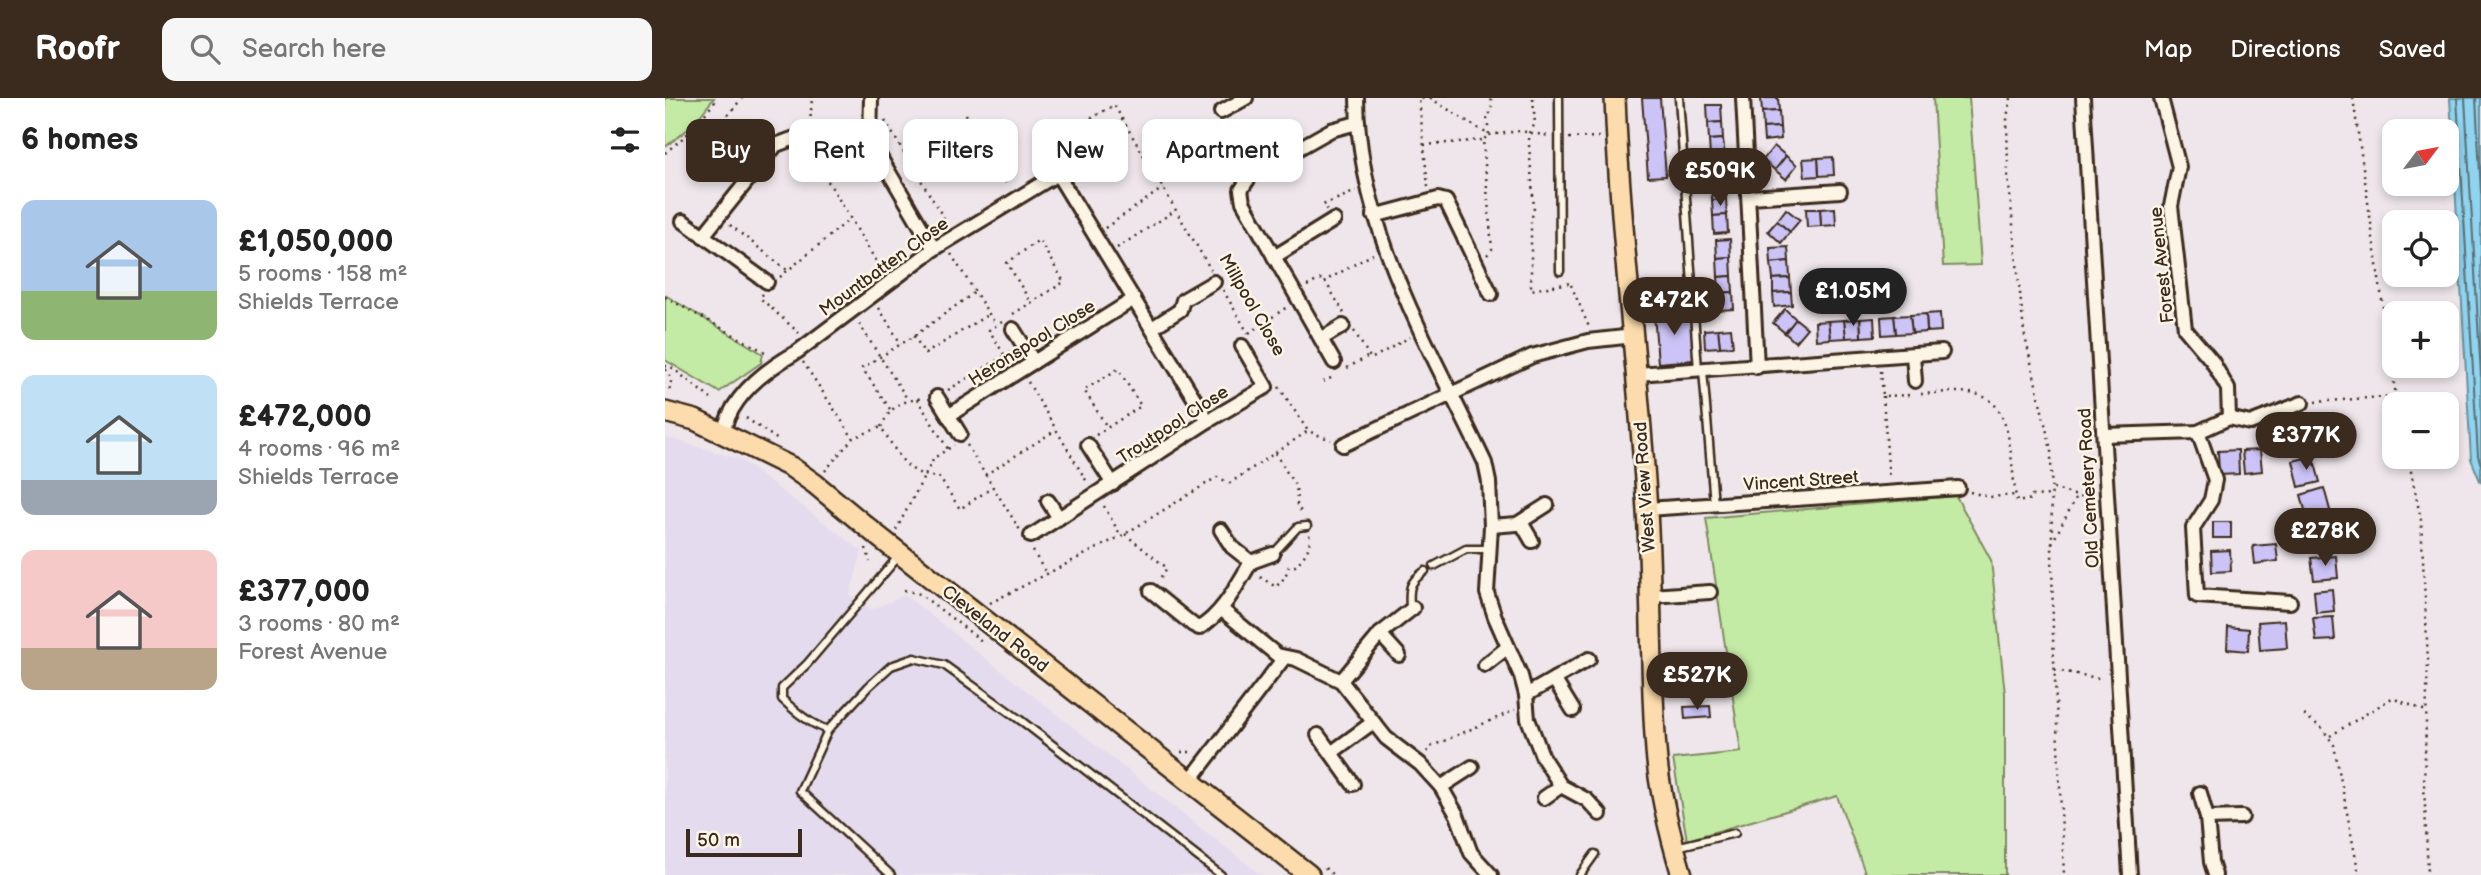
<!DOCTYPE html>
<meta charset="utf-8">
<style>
body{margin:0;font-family:"Balsamiq Sans",sans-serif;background:#f6f6f6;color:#222;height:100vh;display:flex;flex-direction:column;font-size:26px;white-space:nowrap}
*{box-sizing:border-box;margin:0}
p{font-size:23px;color:#767676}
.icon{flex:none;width:38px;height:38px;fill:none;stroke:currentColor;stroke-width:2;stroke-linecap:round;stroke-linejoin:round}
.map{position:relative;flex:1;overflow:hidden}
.sheet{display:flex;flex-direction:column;background:#fff;width:665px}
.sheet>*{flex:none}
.banner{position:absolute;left:21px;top:21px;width:665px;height:63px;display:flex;gap:14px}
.needle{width:46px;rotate:58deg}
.tools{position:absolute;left:1717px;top:21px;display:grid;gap:14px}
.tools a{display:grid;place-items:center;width:77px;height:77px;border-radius:14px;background:#fff;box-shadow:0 4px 10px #0003;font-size:35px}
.scale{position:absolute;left:21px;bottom:18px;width:116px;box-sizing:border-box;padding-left:7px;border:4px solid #3b2a1e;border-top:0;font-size:19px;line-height:24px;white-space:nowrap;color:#3b2a1e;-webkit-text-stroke:5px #fcf5e5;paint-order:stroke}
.price{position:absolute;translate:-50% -60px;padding:0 16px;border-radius:24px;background:#3b2a1e;color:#fff;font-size:23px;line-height:46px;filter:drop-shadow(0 2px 4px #0008)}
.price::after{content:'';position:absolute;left:50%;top:42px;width:21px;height:16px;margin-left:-10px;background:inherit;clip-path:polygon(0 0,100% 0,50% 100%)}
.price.on{background:#222;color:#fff}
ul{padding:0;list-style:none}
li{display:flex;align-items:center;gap:21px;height:175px;padding:0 21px}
li span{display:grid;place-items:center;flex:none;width:196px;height:140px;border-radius:14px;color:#555}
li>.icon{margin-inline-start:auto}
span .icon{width:84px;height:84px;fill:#fffc;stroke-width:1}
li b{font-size:30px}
h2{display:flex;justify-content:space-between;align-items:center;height:84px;padding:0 21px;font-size:30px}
.chip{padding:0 24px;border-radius:14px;background:#fff;box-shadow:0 4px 10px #0003;font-size:24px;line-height:63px}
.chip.on{background:#3b2a1e;color:#fff}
header{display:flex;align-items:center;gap:42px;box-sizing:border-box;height:98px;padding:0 35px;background:#3b2a1e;color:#fff}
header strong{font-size:33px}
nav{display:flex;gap:38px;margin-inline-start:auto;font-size:24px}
.search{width:490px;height:63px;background:#f6f6f6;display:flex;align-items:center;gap:18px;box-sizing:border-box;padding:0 24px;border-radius:14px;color:#767676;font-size:26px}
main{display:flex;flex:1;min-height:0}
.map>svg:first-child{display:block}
.built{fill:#e4dcee}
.green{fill:#c4eba5;stroke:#808a62;stroke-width:2}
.water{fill:#8fd4f0;stroke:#6d909c;stroke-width:2}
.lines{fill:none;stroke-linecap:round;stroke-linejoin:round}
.shore{stroke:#5d6e72;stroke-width:2}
.building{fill:#ccc4f6;stroke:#3b2a1e;stroke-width:2}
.service-casing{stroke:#3b2a1e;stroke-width:11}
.minor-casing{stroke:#3b2a1e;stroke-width:18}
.primary-casing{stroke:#3b2a1e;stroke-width:24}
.path{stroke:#3b2a1e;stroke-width:2.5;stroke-dasharray:2 5;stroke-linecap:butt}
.service{stroke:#fcf5e5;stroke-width:6}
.minor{stroke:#fcf5e5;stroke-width:12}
.primary{stroke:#fcdcac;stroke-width:19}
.labels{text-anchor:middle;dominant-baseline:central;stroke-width:5;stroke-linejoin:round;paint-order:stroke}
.street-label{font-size:18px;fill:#3b2a1e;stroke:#fcf5e5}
</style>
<header>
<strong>Roofr</strong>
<div class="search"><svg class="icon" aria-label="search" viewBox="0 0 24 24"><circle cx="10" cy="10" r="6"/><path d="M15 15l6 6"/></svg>Search here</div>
<nav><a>Map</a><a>Directions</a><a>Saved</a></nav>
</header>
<main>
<section class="sheet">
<h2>6 homes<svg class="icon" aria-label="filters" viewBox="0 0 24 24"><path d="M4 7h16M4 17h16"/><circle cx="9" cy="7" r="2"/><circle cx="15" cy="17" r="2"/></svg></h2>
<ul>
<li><span style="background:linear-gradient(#a9c7e8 65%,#8fb573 0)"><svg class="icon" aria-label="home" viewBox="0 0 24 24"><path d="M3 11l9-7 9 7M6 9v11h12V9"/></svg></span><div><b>£1,050,000</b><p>5 rooms · 158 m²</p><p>Shields Terrace</p></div></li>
<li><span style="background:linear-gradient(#bfe0f5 75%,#9aa5b1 0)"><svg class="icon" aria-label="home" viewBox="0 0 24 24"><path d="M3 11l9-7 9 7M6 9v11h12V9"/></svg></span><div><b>£472,000</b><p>4 rooms · 96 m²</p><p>Shields Terrace</p></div></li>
<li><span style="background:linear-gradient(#f6c9c9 70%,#b9a48a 0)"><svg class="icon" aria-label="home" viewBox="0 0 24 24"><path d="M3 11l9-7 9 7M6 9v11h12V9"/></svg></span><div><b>£377,000</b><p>3 rooms · 80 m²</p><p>Forest Avenue</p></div></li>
</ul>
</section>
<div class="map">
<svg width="1816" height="777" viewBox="0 0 1816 777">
<rect width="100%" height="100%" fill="#eee6ea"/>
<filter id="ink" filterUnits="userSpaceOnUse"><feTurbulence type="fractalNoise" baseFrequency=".0143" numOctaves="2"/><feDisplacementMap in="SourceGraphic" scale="14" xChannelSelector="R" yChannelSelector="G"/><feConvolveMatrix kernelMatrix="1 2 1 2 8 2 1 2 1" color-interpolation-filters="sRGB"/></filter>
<g filter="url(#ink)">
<polygon class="built" points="0,339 74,361 197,453 185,497 206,512 240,497 596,777 0,777"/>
<g class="green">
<polygon points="0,0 49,0 27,28 0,49"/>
<polygon points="1268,0 1304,0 1316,167 1278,168"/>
<polygon points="0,197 98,256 96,265 54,294 0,262"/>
<polygon points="1291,398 1326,462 1340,596 1340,777 1201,777 1172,698 1022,742 1008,661 1076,654 1041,420"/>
</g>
<polygon class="water" points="1785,0 1816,0 1816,385 1806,361"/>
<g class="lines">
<g class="shore">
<polyline points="1792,0 1813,358 1816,367"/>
<polyline points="1800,0 1816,278"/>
<polyline points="1811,0 1816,95"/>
</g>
</g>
<g class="building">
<polygon points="977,0 995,0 1001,78 983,79"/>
<polygon points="1096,0 1113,0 1114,13 1097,14"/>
<polygon points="1042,7 1056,7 1057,24 1043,25"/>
<polygon points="1114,13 1115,29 1098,30 1097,14"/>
<polygon points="1057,24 1058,41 1044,42 1043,25"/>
<polygon points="1115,29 1116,41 1099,43 1098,30"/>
<polygon points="1058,41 1060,59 1045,59 1044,42"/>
<polygon points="1109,48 1121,58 1110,72 1098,62"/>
<polygon points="1121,58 1132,67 1121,81 1110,72"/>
<polygon points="1168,59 1169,77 1154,78 1153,60"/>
<polygon points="1153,60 1154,78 1140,79 1138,61"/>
<polygon points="1059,64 1060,83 1046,84 1044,65"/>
<polygon points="1060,83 1061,101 1047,102 1046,84"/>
<polygon points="1061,101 1062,117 1048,118 1047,102"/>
<polygon points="1170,110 1171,127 1156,128 1155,111"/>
<polygon points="1121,111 1135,122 1125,134 1112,123"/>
<polygon points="1141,111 1155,111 1156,128 1142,129"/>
<polygon points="1062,117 1063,135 1049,136 1048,118"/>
<polygon points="1112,123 1125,134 1116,145 1103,133"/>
<polygon points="1065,141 1066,159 1052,160 1051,142"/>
<polygon points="1123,149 1124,163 1106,165 1105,150"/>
<polygon points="1066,159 1067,178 1053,179 1052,160"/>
<polygon points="1124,163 1125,180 1108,181 1106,165"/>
<polygon points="1067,178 1068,194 1054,195 1053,179"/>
<polygon points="1125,180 1126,194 1108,195 1108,181"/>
<polygon points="1068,194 1069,211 1054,212 1054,195"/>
<polygon points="1126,194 1127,207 1109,209 1108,195"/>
<polygon points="1120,211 1131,221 1120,235 1108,225"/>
<polygon points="1025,213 1029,262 993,265 989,216"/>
<polygon points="1275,215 1276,233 1262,234 1261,216"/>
<polygon points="1261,216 1262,234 1247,235 1245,217"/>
<polygon points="1245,217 1247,235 1231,236 1229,218"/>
<polygon points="1229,218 1231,236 1217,237 1216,219"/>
<polygon points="1209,220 1210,238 1196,239 1195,221"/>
<polygon points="1131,221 1142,230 1130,244 1120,235"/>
<polygon points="1195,221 1196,239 1181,240 1179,222"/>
<polygon points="1179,222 1181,240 1165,241 1163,223"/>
<polygon points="1163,223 1165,241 1151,242 1150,224"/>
<polygon points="1066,230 1068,248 1055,249 1053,231"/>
<polygon points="1053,231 1055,249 1040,250 1039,232"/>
<polygon points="1642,318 1650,340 1630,347 1623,324"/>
<polygon points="1573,352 1574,376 1554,377 1553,353"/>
<polygon points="1595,352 1597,373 1579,375 1577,353"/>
<polygon points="1648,358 1655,384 1634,389 1628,363"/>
<polygon points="1659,390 1666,416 1643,423 1636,397"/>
<rect x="1548" y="424" width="18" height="16"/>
<polygon points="1668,424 1670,443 1651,445 1649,426"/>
<polygon points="1611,446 1613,463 1590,466 1588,448"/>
<polygon points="1565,452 1566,473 1547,474 1546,453"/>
<polygon points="1671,458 1673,480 1649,482 1646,460"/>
<polygon points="1667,491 1669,513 1651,515 1649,493"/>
<polygon points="1668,519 1670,542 1651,543 1648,520"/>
<polygon points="1620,522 1622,550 1595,552 1593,524"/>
<polygon points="1563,529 1584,531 1583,553 1562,551"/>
<polygon points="1045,608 1046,619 1020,621 1019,609"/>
</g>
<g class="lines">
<defs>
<g id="service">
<polyline points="894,0 895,173"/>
<polyline points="1014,0 1033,272"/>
<polyline points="1038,272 1049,406"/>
<polyline points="608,456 633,429 642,428"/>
<polyline points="769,468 801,451 824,451"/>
<path d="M745,510C744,491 743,485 760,473"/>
<polyline points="990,587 1047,578"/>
<path d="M163,632C145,626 131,614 117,601V590L142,566L233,459"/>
<polyline points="1011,749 1070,735"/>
<polyline points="226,777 135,693 163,632 204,588 226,568 249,560 279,567 358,624 556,777"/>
<polyline points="915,777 930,756"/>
</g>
<g id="minor">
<polyline points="206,0 205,42 269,151"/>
<path d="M692,0C693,133 765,248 820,365L824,384L826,428L822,495L830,519L856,578L861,597L863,621L878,660L896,688L922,702L935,716"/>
<polyline points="1078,0 1092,269"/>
<polyline points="1418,0 1465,777"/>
<polyline points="1496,0 1514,69 1506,108 1520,231 1547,263 1563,291 1564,320"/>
<polyline points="556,14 581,0"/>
<polyline points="414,34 427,56"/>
<polyline points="393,77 543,323"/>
<polyline points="1085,99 1175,93"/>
<polyline points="709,118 773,101 781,103 826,196"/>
<polyline points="18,123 102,184"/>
<polyline points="38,138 111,47 130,40 205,42"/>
<polyline points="609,159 669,122"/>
<polyline points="487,230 515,212 518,202 549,184"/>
<polyline points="348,231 369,264"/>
<polyline points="656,241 678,228"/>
<polyline points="1248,257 1250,283"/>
<polyline points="669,264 578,104 576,92 586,77 666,32 692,25"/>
<polyline points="972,276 1277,254"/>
<polyline points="272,299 295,336"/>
<polyline points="283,318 469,201"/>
<polyline points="1533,334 1550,382 1546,402 1528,430 1532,498 1625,504"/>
<path d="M58,336C65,299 100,272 132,254L269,151L442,46"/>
<polyline points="1439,337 1533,334 1564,320 1585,325 1637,305"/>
<polyline points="423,347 448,386"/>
<polyline points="678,347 867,258 923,243 969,238"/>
<polyline points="383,403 394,420"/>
<polyline points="982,411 1293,390"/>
<polyline points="856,424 867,443"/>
<polyline points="826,428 852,426 882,407"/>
<polyline points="366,438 543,323 601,289 577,248"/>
<polyline points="586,464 608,456"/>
<path d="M486,493L528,527L534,530C558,516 572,487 586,464L567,449L556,432"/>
<polyline points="986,498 1045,494"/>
<polyline points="556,511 612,557 631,561 676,583 721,640 755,666 776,689 792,717 806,755 826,777"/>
<polyline points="715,536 734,557"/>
<polyline points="820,567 843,549"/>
<polyline points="889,581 908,612"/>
<polyline points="676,583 715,536 748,510"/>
<polyline points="861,597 924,561"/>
<polyline points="653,637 666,655"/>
<polyline points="524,684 619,560"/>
<polyline points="688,686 666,655 707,625"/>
<polyline points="776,689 807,669"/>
<polyline points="1535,695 1542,720 1546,764 1550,777"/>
<polyline points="879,700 896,688"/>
<polyline points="1542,720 1577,719"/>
</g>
<g id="primary">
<path d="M950,0C955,138 974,275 982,413C987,493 985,573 991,652C994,694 1005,737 1017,777"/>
<polyline points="0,314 30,322 126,369 150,386 214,439 644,777"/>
</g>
</defs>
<use href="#service" class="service-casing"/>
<use href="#minor" class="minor-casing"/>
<use href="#primary" class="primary-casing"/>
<g class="path">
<polyline points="765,0 824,37 855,33 884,38"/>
<polyline points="868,0 870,26 864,35 864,47 869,110 866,123 866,192 905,185"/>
<polyline points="1346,0 1342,19 1343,78 1359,234 1386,352 1388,540 1399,777"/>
<polyline points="1688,0 1732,306"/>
<polyline points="301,16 306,28"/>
<polyline points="220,23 280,122"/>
<polyline points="420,24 449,7 546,172"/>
<polyline points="145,26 147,0"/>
<polyline points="29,30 44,41 77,0"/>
<polyline points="904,40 936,39"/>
<polyline points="759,47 818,42"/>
<polyline points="322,53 343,89"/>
<polyline points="0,55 27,32 53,0"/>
<polyline points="148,55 163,69"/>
<polyline points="187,56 163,69 161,80 217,173"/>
<polyline points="763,89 754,1 764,0"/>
<polyline points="662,112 658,107 691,93"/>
<polyline points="65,127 122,172"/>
<polyline points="440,130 498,90"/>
<polyline points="452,150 511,112"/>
<polyline points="286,156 331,227"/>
<polyline points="822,157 827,151 818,42 824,37 822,18 827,13 826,0"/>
<polyline points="115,179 185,121"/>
<polyline points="906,187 924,229"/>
<polyline points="642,188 656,181 660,183"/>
<polyline points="558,192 583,235"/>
<polyline points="98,196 95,200 134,235"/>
<polyline points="0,199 100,254"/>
<polyline points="214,210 236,246"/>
<polyline points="679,215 660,183 708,156"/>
<polyline points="348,216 399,184 374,142 342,165 366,205"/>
<polyline points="337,224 324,232 340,258"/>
<polyline points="194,226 243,302"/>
<polyline points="689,233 706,261 745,239"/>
<polyline points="584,235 622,209"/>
<polyline points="249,238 260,256 324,216"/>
<polyline points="138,264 188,340"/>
<polyline points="0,268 5,268 46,301"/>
<polyline points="682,270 704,258"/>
<path d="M0,271C8,280 7,284 3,296"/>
<polyline points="1216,273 1218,298 1246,297"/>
<polyline points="363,284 422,384"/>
<polyline points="658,284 668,279"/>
<polyline points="614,289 643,333 666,342"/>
<polyline points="283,292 346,254"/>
<path d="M1256,296C1275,295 1298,291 1317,298C1350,310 1345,374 1352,404L1367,401V398L1388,397"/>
<polyline points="1218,298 1224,382"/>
<polyline points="252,301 283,351"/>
<polyline points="1650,304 1730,298"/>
<polyline points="225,311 197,270 249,238 310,194"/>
<polyline points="81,320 113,342"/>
<path d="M216,329C227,307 234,304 258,300"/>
<polyline points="431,337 476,308 453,271 419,292 442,329"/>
<polyline points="302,347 328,389"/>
<polyline points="610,355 631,389 632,407 638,417"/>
<polyline points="1743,359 1756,422 1763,563 1759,686 1763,777"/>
<path d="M160,373L188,340L216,329C233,355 240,378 274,379L295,411L328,389L355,432"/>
<polyline points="320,377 391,332"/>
<polyline points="1388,390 1412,398 1428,398"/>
<polyline points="1305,394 1324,399 1350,397"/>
<polyline points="439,408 456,438"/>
<polyline points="231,432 269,360 289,347"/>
<polyline points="460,436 502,470 493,483"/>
<polyline points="1387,445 1412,398"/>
<polyline points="201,450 205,464"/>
<polyline points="368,453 382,477"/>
<path d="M595,479L611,489L620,479L624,468H630C639,459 647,450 644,436"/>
<polyline points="239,492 255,496 318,544"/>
<polyline points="325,505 460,436 552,379 565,385 643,333"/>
<polyline points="1390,572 1438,581"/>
<polyline points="1639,617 1657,630 1669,647 1694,777"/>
<polyline points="1665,638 1727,600 1761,613"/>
<polyline points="516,654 530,654"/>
<polyline points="762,654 765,649 850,612"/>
<polyline points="660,770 668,777"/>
</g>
<use href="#service" class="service"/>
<use href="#minor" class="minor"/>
<use href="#primary" class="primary"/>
</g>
</g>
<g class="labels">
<g class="street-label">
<text transform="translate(1497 167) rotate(-96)">Forest Avenue</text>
<text transform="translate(219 169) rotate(-36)">Mountbatten Close</text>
<text transform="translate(587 207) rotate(60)">Millpool Close</text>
<text transform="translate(367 245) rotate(-32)">Heronspool Close</text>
<text transform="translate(508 327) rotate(-33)">Troutpool Close</text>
<text transform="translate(1136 383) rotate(-4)">Vincent Street</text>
<text transform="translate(980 389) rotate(-94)">West View Road</text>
<text transform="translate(1424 390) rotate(-93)">Old Cemetery Road</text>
<text transform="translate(330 531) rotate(38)">Cleveland Road</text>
</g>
</g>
</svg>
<div class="tools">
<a><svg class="needle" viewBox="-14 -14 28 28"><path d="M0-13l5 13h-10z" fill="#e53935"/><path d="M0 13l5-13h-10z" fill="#767676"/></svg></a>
<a><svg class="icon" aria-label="locate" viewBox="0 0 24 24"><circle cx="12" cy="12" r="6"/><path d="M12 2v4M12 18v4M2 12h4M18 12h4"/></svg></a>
<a>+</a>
<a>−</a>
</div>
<div class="scale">50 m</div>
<b class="price" style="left:1055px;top:110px">£509K</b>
<b class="price on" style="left:1188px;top:230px">£1.05M</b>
<b class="price" style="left:1009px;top:239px">£472K</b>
<b class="price" style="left:1641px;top:374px">£377K</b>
<b class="price" style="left:1660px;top:470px">£278K</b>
<b class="price" style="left:1032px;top:614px">£527K</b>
<div class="banner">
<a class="chip on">Buy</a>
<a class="chip">Rent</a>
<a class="chip">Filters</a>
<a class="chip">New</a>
<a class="chip">Apartment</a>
</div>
</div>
</main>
